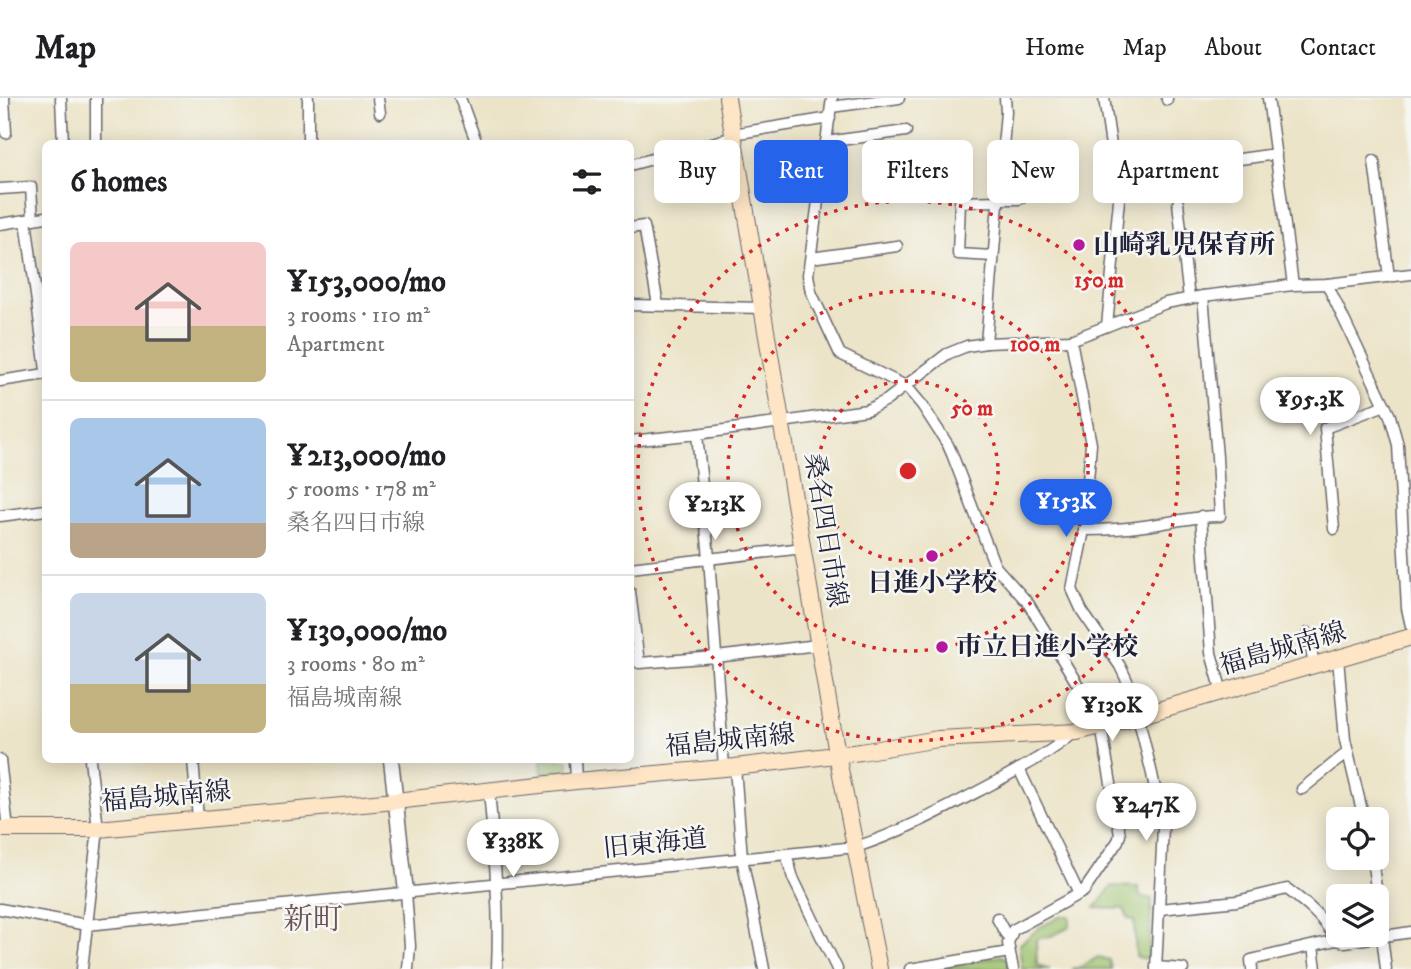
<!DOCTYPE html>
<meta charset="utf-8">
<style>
body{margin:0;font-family:"IM FELL DW Pica","Noto Serif JP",serif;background:#f2f2f2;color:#202124;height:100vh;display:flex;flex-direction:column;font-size:26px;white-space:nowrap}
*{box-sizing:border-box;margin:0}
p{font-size:23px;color:#757577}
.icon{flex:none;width:38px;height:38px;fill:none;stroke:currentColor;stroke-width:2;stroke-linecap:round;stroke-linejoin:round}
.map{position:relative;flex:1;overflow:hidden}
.details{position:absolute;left:42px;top:42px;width:592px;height:623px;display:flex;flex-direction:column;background:#fff;border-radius:10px;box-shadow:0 4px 18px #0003}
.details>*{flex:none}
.top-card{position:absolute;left:654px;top:42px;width:651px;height:63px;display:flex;gap:14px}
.buttons{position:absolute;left:1326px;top:709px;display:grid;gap:14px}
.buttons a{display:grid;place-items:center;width:63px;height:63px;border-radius:10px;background:#fff;box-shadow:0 4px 18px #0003;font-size:35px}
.price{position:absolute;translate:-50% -60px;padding:0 16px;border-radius:24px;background:#fff;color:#222;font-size:23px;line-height:46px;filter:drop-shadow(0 2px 4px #0008)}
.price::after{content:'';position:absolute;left:50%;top:42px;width:21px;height:16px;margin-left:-10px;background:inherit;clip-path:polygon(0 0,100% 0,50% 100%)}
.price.selected{background:#2563eb;color:#fff}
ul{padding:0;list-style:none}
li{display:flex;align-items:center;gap:21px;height:175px;padding:0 28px}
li+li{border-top:2px solid #e0e0e0}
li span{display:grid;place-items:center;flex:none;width:196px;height:140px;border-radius:10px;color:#555}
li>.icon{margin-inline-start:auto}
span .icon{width:84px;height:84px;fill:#fffc;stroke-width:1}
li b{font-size:30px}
h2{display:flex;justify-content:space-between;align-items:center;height:84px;padding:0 28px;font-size:30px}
.chip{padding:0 24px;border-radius:10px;background:#fff;box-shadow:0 4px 18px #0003;font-size:24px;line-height:63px}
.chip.selected{background:#2563eb;color:#fff}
header{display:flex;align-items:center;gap:42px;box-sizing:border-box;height:98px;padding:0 35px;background:#fff;border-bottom:2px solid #e0e0e0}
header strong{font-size:33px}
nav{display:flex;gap:38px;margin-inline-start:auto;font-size:24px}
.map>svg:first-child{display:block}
.green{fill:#9dc26d;stroke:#607254;stroke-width:2}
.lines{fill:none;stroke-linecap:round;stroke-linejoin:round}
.minor-casing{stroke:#69666c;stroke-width:13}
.tertiary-casing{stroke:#69666c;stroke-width:17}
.secondary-casing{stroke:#69666c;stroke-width:18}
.minor{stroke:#fff;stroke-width:10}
.tertiary{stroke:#fff;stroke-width:14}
.secondary{stroke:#fde5c5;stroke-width:16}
.ring{fill:none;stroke:#d62828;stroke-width:3.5;stroke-dasharray:3.5 7}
.poi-dot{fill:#b5179e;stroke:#f6f6f2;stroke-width:2.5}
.labels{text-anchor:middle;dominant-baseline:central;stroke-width:5;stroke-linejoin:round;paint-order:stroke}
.poi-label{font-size:26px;font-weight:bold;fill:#22223b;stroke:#f6f6f2;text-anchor:start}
.street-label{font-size:26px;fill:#22223b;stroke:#f6f6f2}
.quarter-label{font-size:30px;fill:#6c535a;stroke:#f6f6f2}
.centre{fill:#d62828;stroke:#f6f6f2;stroke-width:3.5}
.ring-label{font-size:21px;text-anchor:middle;font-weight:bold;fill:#d62828;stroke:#f6f6f2;stroke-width:5;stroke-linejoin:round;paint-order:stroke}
</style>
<header>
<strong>Map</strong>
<nav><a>Home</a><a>Map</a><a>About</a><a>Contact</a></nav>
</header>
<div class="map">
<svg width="1411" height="871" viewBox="0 0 1411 871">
<rect width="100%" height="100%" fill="#f6f6f2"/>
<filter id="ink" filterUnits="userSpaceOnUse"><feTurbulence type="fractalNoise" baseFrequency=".0143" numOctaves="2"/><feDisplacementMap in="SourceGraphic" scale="14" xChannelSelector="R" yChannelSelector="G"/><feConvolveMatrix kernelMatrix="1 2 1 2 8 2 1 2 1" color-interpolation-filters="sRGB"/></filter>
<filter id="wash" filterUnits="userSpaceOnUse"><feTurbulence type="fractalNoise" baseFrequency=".00686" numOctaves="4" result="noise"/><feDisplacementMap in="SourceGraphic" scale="28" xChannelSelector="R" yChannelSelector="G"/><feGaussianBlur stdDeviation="1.57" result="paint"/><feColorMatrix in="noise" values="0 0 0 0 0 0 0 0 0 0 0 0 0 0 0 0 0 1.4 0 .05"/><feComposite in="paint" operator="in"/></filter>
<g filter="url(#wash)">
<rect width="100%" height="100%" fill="#ece4c8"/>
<g class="green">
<polygon points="541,662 568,662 569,673 542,675"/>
<polygon points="1112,788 1138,789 1140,798 1152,801 1148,860 1143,861 1136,858 1134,822 1129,821 1124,811 1095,810"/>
<polygon points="1062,818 1070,818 1070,829 1051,838 1036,841 1037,867 1050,871 1022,871 1019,847 1040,829"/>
<polygon points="1001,858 1007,861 1009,871 932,871"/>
<polygon points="1098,859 1109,862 1111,871 1071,871 1081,869"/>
</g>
</g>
<g filter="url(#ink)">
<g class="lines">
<defs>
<g id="minor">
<polyline points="4,0 6,35"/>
<polyline points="61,0 63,46"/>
<polyline points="96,0 96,46"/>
<polyline points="378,0 380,15"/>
<polyline points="460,0 477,46"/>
<polyline points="832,0 808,177 811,194 840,256 906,288 922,307 948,347 952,356 995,468 1028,505 1095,615 1101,628 1120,737 1118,743 1084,793 1013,832 1008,845 1013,871"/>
<polyline points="1104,0 1119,102 1107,228"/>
<polyline points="1167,0 1167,2"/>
<polyline points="1268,0 1293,187"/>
<polyline points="831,9 899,0"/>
<polyline points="733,36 830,20"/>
<polyline points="826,44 906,33"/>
<polyline points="308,46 308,0"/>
<polyline points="1374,63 1389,179"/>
<polyline points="630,67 734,39"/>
<polyline points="1153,73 1276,56"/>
<polyline points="0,91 31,89 33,121"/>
<polyline points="998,101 1019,101 1027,95 1060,97"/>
<polyline points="1178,105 1189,201"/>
<polyline points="26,122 46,272"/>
<polyline points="0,126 46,119"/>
<polyline points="630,130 644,128 658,207"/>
<polyline points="993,158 958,156 960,104 998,103"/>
<polyline points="811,160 897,148"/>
<polyline points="1327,186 1390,318 1398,347 1407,510 1411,528"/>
<polyline points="630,207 762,210"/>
<polyline points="1071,242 1091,346 1084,432 1072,491 1082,513 1120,568 1132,593 1152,676 1163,729 1156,871"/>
<polyline points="986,245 1006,14 1005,0"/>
<polyline points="0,283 46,276"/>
<polyline points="697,336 709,460 724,669"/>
<polyline points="630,343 697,336 867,312 887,302 947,256 967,248 986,245 1071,242 1166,205 1203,198 1293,187 1327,186 1411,176"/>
<polyline points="0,418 46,412"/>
<polyline points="1201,418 1211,555 1222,594"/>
<polyline points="1334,431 1325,330 1385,307"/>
<path d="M1084,432C1104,432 1124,431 1144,428C1169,425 1194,418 1220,418L1217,359L1203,198"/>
<polyline points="630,470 803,450"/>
<polyline points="630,494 639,565 716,559 818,547"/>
<polyline points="1308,535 1314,567"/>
<polyline points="1338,560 1345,642 1364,721"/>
<polyline points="0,662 8,731"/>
<polyline points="193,662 198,721"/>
<polyline points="575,662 576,683"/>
<polyline points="735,669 742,760 764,871"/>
<polyline points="1019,671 1079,796"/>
<polyline points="1302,691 1348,654"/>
<path d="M489,692C494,752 500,811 497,871"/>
<polyline points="786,756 793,780 837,871"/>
<polyline points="1372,760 1377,798"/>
<polyline points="406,794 410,848 408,871"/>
<polyline points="1377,798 1386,871"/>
<path d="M0,811L87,827L856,749C903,734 948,709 992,686C1021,670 1048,656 1074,635"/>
<path d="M1160,811L1237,803L1287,791C1307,806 1324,820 1336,842"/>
<polyline points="997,820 1005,835 1010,840"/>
<polyline points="1313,848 1316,871"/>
<polyline points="1156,869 1183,871"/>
<polyline points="82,871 98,731 90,662"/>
<polyline points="910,871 1009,854"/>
<polyline points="1252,871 1251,862 1336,842 1345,844 1411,834"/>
</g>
<polyline id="tertiary" points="391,662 406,794"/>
<g id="secondary">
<polyline points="727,0 837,656 879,871"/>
<polyline points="0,731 98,731 395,703 576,683 735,669 861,654 938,641 1077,634 1138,618 1411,539"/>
</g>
</defs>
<use href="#minor" class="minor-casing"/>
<use href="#tertiary" class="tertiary-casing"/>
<use href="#secondary" class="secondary-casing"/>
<use href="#minor" class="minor"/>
<use href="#tertiary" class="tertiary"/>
<use href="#secondary" class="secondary"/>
</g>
</g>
<g class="ring">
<circle cx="908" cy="373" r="90"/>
<circle cx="908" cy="373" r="180"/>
<circle cx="908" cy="373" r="270"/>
</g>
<g class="poi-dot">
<circle cx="1079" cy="147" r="7"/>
<circle cx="932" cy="458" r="7"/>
<circle cx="942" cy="549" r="7"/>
</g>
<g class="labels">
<g class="poi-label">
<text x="1093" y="147">山崎乳児保育所</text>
<text x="932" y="485" text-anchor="middle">日進小学校</text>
<text x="956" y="549">市立日進小学校</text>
</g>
<g class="street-label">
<text transform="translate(825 432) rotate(81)">桑名四日市線</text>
<text transform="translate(1283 551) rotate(-16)">福島城南線</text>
<text transform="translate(730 643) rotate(-6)">福島城南線</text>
<text transform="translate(166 699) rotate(-5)">福島城南線</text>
<text transform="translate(655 746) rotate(-6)">旧東海道</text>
</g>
<g class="quarter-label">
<text x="313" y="822">新町</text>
</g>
</g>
<circle cx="908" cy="373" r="10" class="centre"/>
<g class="ring-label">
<text x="1099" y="189">150 m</text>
<text x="1035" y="253">100 m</text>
<text x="972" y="317">50 m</text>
</g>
</svg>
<div class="buttons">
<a><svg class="icon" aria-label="locate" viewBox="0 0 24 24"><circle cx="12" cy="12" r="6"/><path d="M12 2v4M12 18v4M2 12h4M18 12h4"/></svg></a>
<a><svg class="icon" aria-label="layers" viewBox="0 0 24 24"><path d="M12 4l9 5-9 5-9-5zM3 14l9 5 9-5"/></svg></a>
</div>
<b class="price" style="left:1310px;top:339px">¥95.3K</b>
<b class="price selected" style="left:1066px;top:441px">¥153K</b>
<b class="price" style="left:715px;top:444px">¥213K</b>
<b class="price" style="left:1112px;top:645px">¥130K</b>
<b class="price" style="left:1146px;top:745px">¥247K</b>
<b class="price" style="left:513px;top:781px">¥338K</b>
<div class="top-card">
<a class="chip">Buy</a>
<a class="chip selected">Rent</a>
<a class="chip">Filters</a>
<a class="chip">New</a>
<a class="chip">Apartment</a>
</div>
<section class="details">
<h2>6 homes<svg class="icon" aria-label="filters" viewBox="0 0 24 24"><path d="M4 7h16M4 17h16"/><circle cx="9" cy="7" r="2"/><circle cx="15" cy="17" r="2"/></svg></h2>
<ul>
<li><span style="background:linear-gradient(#f6c9c9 60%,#c2b280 0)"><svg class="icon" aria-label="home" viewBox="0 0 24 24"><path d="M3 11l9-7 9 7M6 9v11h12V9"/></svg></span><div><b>¥153,000/mo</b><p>3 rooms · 110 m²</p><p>Apartment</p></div></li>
<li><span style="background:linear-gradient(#a9c7e8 75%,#b9a48a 0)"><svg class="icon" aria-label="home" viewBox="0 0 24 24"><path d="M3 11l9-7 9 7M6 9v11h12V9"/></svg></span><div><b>¥213,000/mo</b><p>5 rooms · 178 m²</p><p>桑名四日市線</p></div></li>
<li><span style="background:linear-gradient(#c9d6e8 65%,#c2b280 0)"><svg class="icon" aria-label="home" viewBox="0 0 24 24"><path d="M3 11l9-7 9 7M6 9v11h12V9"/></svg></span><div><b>¥130,000/mo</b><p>3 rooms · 80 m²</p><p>福島城南線</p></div></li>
</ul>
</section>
</div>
